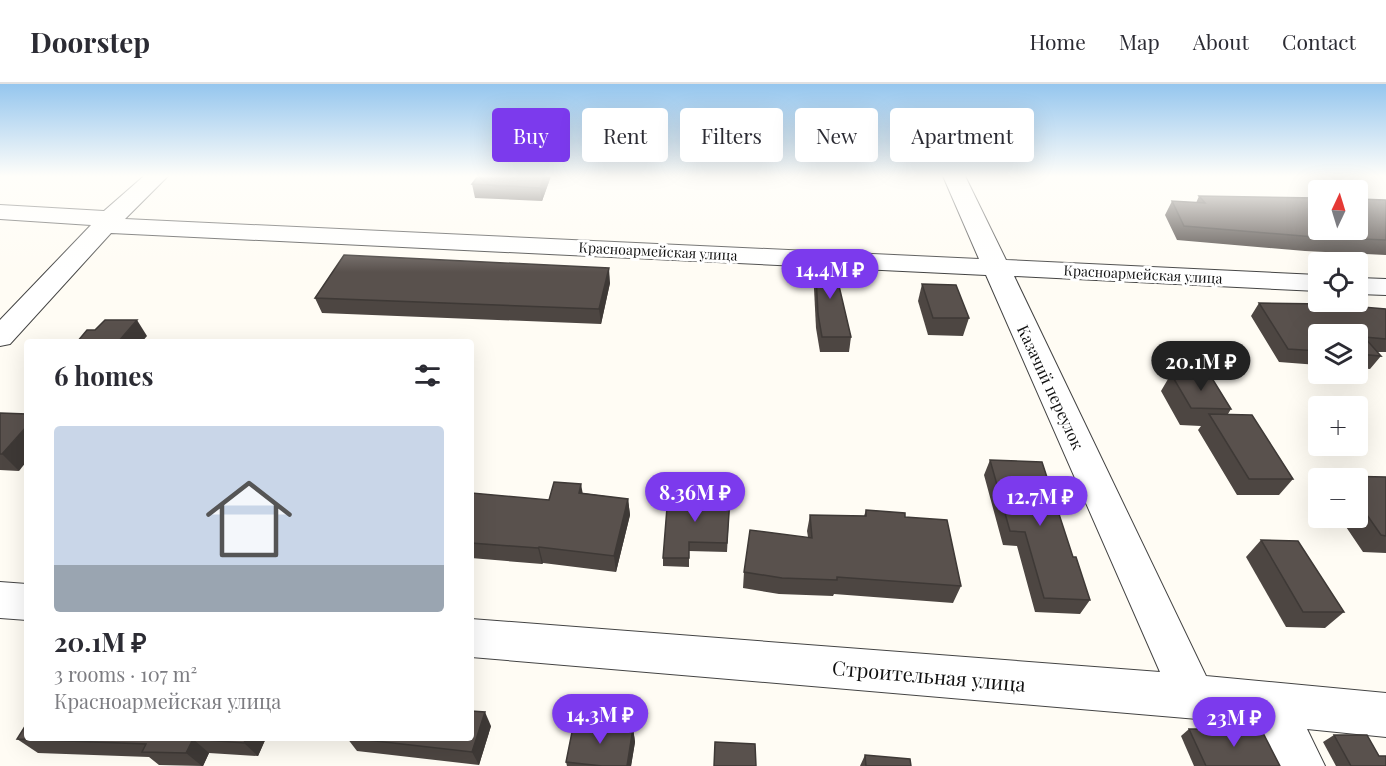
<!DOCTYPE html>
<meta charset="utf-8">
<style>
body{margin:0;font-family:"Playfair Display",serif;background:#f2f2f3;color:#2b2b33;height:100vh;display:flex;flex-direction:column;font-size:22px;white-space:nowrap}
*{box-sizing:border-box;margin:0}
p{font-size:20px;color:#7c7c81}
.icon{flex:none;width:33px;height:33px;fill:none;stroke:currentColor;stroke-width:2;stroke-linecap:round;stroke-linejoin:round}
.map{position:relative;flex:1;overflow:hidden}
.drawer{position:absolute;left:24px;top:255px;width:450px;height:402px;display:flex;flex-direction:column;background:#fff;border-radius:6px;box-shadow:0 6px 24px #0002}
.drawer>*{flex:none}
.guide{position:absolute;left:492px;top:24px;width:570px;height:54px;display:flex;gap:12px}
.needle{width:39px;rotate:4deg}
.buttons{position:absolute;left:1308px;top:96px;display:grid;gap:12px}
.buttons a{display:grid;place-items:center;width:60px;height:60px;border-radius:6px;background:#fff;box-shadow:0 6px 24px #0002;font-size:30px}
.price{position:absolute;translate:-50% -51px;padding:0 14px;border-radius:21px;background:#7c3aed;color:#fff;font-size:20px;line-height:39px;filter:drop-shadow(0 2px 3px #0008)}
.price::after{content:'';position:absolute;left:50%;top:36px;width:18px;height:14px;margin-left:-9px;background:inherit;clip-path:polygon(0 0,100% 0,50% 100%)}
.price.current{background:#222;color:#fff}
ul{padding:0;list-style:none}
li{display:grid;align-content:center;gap:12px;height:318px;padding:0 30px}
li span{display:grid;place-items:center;height:186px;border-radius:6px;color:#555}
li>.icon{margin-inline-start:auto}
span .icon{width:108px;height:108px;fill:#fffc;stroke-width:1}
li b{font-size:26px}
h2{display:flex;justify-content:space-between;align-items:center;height:72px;padding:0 30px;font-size:26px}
.chip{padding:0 21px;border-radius:6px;background:#fff;box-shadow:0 6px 24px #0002;font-size:21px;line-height:54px}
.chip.current{background:#7c3aed;color:#fff}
header{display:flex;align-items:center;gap:36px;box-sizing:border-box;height:84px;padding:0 30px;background:#fff;border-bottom:2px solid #e1e1e2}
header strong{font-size:28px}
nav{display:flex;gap:33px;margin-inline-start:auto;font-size:21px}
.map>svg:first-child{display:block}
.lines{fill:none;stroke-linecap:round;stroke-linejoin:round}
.minor-casing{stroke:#444;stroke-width:2}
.minor{fill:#fff;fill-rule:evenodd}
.wall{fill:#4d4642}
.shaded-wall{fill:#3e3936}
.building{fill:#59514d;stroke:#3e3936;stroke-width:1.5}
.labels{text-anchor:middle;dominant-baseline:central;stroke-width:6;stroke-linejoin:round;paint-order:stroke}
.far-street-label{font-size:14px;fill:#111;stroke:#fff}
.street-label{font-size:16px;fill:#111;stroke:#fff}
.near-street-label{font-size:20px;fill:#111;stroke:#fff}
</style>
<header>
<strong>Doorstep</strong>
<nav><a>Home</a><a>Map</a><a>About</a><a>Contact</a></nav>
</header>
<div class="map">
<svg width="1386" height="682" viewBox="0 0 1386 682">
<rect width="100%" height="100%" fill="#fffcf4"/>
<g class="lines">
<defs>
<g id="minor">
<polygon points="144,92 168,92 125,135 979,175 943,92 965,92 1006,176 1318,191 1318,207 1014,192 1206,592 1386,609 1386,653 1307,645 1325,682 1276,682 1256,640 471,573 471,535 1160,588 986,191 111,149 10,260 0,262 0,236 91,141 0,135 0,121 104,127"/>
<polygon points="1358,194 1386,195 1386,211 1358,210"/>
<polygon points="0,498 27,500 27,536 0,534"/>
</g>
</defs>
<use href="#minor" class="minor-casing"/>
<use href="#minor" class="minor"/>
</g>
<g class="wall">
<polygon points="551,92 542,117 475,114 472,100"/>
<polygon points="1199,112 1386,116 1386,171 1305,167 1177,156 1165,131 1172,117 1196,119"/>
<polygon points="815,171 851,253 849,268 820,268 816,244 813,185"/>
<polygon points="610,199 601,240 322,229 315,214"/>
<polygon points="922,200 969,234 963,252 928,251 918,217"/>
<polygon points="1259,219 1386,225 1386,268 1377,268 1381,272 1370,285 1358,284 1358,250 1318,250 1318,281 1279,278 1251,232"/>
<polygon points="1171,290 1231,325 1228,330 1293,395 1279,411 1237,411 1198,346 1201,342 1180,341 1161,307"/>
<polygon points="0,329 19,387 0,386"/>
<polygon points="990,376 1073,473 1090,516 1080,530 1035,528 1017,462 1003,461 984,391"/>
<polygon points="1339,392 1386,393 1386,469 1363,468 1340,434 1358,434 1358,394 1337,394"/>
<polygon points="583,409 628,415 630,431 616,488 543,479 542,480 471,474 471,410 549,416"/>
<polygon points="730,414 727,468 689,467 689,483 663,482 663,474"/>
<polygon points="866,426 905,433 961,502 953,519 834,510 833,512 779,510 743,504 744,488 808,453 807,447 810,431 864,432"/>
<polygon points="1261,456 1344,528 1325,544 1286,543 1246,473"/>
<polygon points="491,642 479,681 357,667 347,654"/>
<polygon points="633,644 635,658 631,682 567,682 566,678"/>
<polygon points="1189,645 1280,682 1194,682 1181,652"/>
<polygon points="1334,651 1379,672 1386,682 1336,682 1323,658"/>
<polygon points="27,654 266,654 258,672 209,669 203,682 159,681 149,673 38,669 17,655"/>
<polygon points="865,671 911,682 860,682"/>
</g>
<g class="shaded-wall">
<polygon points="544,92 551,92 542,117 540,104"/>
<polygon points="609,184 610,199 601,240 599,225"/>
<polygon points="137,236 147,252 142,258 118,258"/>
<polygon points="27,342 27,377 19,387 2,370"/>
<polygon points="581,400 584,416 579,409"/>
<polygon points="628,415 630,431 616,488 614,472"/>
<polygon points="539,463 543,479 542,480 538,464"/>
<polygon points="485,628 491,642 479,681 472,668"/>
<polygon points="633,644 635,658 631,682 627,682"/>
<polygon points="246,654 266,654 258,672 244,659"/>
<polygon points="193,655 209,669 203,682 202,682 186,669"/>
</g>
<g class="building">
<polygon points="478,92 544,92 540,104 472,100"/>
<polygon points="1199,112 1318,114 1318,146 1358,146 1358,115 1386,116 1386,156 1315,153 1184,142 1172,117 1205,119"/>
<polygon points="344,171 609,184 599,225 315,214"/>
<polygon points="815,171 832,172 851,253 822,253 818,230"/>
<polygon points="922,200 956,201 969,234 933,234"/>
<polygon points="1259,219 1327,220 1386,225 1386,255 1364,253 1381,272 1358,270 1358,250 1318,250 1318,267 1288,265"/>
<polygon points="105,236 137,236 118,258 77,258 87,246 95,246"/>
<polygon points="1171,290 1210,291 1231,325 1191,324"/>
<polygon points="0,329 27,330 27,342 2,370 0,370"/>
<polygon points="1209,330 1252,331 1293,395 1249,395"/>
<polygon points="990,376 1042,378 1073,473 1076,473 1090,516 1044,514 1025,448 1010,447"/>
<polygon points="1339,392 1386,393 1386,452 1381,451 1358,418 1358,394 1341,394"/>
<polygon points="554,398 581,400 579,409 628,415 614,472 539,463 538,464 471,459 472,409 549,416"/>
<polygon points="668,411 730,414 727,459 689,458 689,474 663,474"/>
<polygon points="866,426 905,429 905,433 947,436 961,502 837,493 837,496 782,494 744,488 750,446 812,454 810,431 866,432"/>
<polygon points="1261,456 1298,457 1344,528 1303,528"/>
<polygon points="471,627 485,628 472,668 349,654 471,654"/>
<polygon points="574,638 633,644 627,682 602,682 566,678"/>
<polygon points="27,639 27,654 246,654 244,659 193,655 186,669 142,668 146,660 17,655"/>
<polygon points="1189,645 1261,645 1280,682 1206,682"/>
<polygon points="1334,651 1367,651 1379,672 1386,672 1386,682 1351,682"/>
<polygon points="715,658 755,660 756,682 714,682"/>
<polygon points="865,671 910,675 911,682 866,682"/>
</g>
<linearGradient id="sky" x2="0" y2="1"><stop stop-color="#95c6ee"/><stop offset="0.49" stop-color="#fffefa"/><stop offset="1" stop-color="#fffefa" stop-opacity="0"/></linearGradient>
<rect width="1386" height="188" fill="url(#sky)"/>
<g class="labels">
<g class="far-street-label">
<text transform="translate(658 167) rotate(3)">Красноармейская улица</text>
<text transform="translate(1143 190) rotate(3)">Красноармейская улица</text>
</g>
<g class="street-label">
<text transform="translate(1051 303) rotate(65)">Казачий переулок</text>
</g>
<g class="near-street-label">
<text transform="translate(929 591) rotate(5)">Строительная улица</text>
</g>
</g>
</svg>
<div class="buttons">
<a><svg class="needle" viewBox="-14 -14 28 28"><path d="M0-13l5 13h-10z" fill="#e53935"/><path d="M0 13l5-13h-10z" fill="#7c7c81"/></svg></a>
<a><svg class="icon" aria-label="locate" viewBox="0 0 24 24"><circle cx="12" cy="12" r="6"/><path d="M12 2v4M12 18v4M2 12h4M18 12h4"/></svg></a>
<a><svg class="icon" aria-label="layers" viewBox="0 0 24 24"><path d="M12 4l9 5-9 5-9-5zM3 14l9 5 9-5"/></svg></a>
<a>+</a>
<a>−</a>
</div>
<b class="price" style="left:830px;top:216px">14.4M ₽</b>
<b class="price current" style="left:1201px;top:308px">20.1M ₽</b>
<b class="price" style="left:695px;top:439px">8.36M ₽</b>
<b class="price" style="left:1040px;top:443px">12.7M ₽</b>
<b class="price" style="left:600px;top:661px">14.3M ₽</b>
<b class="price" style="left:1234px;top:664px">23M ₽</b>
<div class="guide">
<a class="chip current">Buy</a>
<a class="chip">Rent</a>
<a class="chip">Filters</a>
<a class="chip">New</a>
<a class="chip">Apartment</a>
</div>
<section class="drawer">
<h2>6 homes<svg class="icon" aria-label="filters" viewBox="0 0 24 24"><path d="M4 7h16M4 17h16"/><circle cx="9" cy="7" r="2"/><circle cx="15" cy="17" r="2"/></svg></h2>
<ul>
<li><span style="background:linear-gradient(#c9d6e8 75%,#9aa5b1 0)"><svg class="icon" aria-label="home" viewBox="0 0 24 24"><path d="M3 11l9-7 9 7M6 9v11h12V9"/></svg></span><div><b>20.1M ₽</b><p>3 rooms · 107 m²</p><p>Красноармейская улица</p></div></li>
</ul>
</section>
</div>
